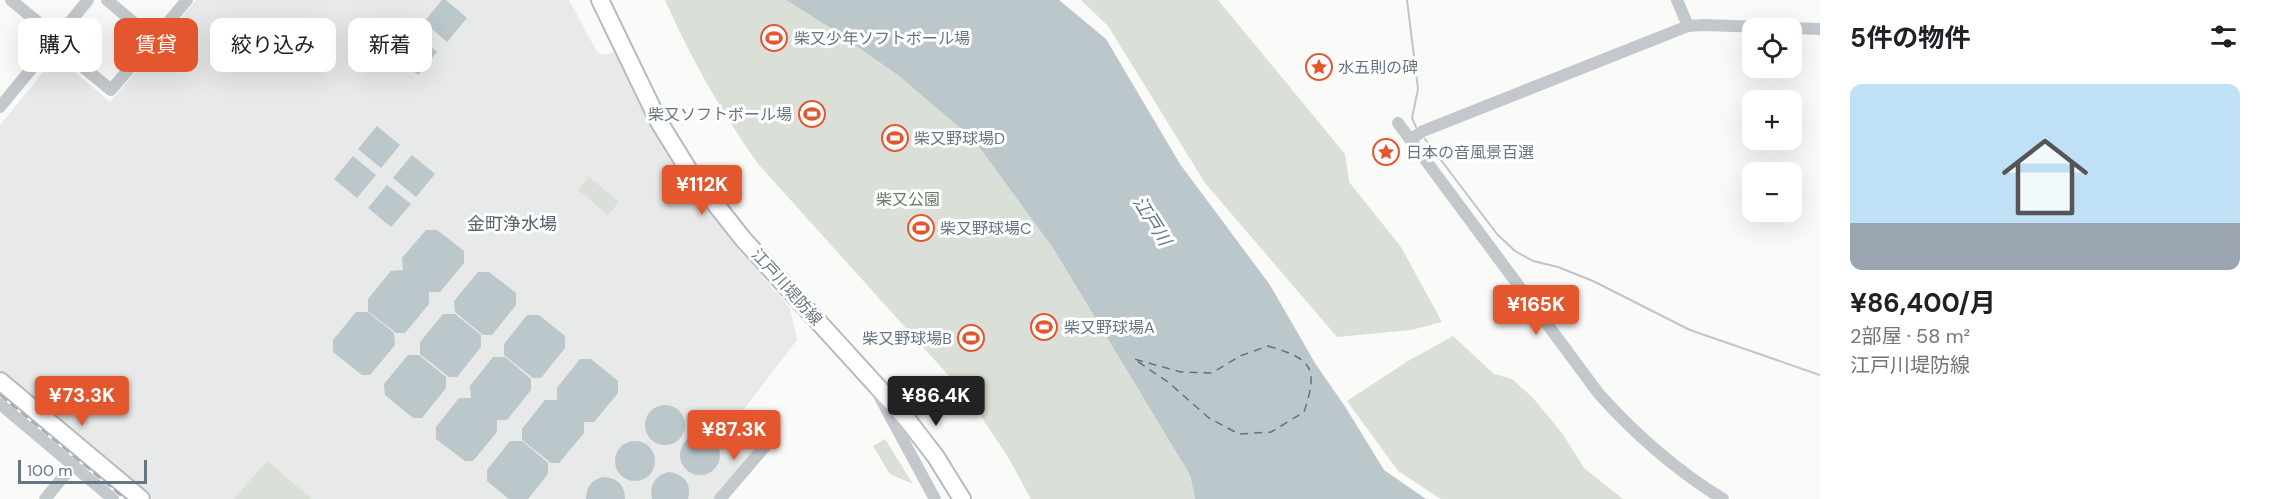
<!DOCTYPE html>
<html lang="ja">
<meta charset="utf-8">
<style>
body{margin:0;font-family:"DM Sans","Noto Sans JP",sans-serif;background:#f2f2f2;color:#202124;height:100vh;display:flex;flex-direction:column;font-size:22px;white-space:nowrap}
*{box-sizing:border-box;margin:0}
p{font-size:20px;color:#757577}
.icon{flex:none;width:33px;height:33px;fill:none;stroke:currentColor;stroke-width:2;stroke-linecap:round;stroke-linejoin:round}
.map{position:relative;flex:1;overflow:hidden}
.panel{display:flex;flex-direction:column;background:#fff;width:450px}
.panel>*{flex:none}
.hud{position:absolute;left:18px;top:18px;width:570px;height:54px;display:flex;gap:12px}
.tools{position:absolute;left:1742px;top:18px;display:grid;gap:12px}
.tools a{display:grid;place-items:center;width:60px;height:60px;border-radius:12px;background:#fff;box-shadow:0 6px 24px #0002;font-size:30px}
.scale{position:absolute;left:18px;bottom:15px;width:129px;box-sizing:border-box;padding-left:6px;border:3px solid #657683;border-top:0;font-size:16px;line-height:21px;white-space:nowrap;color:#657683;-webkit-text-stroke:4px #fff;paint-order:stroke}
.price{position:absolute;translate:-50% -51px;padding:0 14px;border-radius:6px;background:#e4572e;color:#fff;font-size:20px;line-height:39px;filter:drop-shadow(0 2px 3px #0008)}
.price::after{content:'';position:absolute;left:50%;top:36px;width:18px;height:14px;margin-left:-9px;background:inherit;clip-path:polygon(0 0,100% 0,50% 100%)}
.price.active{background:#222;color:#fff}
ul{padding:0;list-style:none}
li{display:grid;align-content:center;gap:12px;height:318px;padding:0 30px}
li+li{border-top:2px solid #e0e0e0}
li span{display:grid;place-items:center;height:186px;border-radius:12px;color:#555}
li>.icon{margin-inline-start:auto}
span .icon{width:108px;height:108px;fill:#fffc;stroke-width:1}
li b{font-size:26px}
h2{display:flex;justify-content:space-between;align-items:center;height:72px;padding:0 30px;font-size:26px}
.tag{padding:0 21px;border-radius:12px;background:#fff;box-shadow:0 6px 24px #0002;font-size:21px;line-height:54px}
.tag.active{background:#e4572e;color:#fff}
main{display:flex;flex:1;min-height:0}
.map>svg:first-child{display:block}
.built{fill:#e8e9e9}
.green{fill:#dadfd7}
.water{fill:#bbc7cb}
.lines{fill:none;stroke-linecap:round;stroke-linejoin:round}
.stream{stroke:#bbc7cb;stroke-width:2}
.ferry{stroke:#60757c;stroke-width:1.5;stroke-dasharray:8 6;stroke-linecap:butt}
.major-casing{stroke:#b5babe;stroke-width:20}
.minor{stroke:#c3c8cc;stroke-width:12}
.major{stroke:#fff;stroke-width:16}
.rail{stroke:#a2aab0;stroke-width:2;stroke-dasharray:9 4.5;stroke-linecap:butt}
.labels{text-anchor:middle;dominant-baseline:central;stroke-width:6;stroke-linejoin:round;paint-order:stroke}
.poi-label{font-size:16px;fill:#657683;stroke:#fff;text-anchor:start}
.park-label{font-size:16px;fill:#687a64;stroke:#fff}
.street-label{font-size:16px;fill:#657683;stroke:#fff}
.water-label{font-size:18px;font-style:italic;fill:#60757c;stroke:#fff}
.neighbourhood-label{font-size:18px;fill:#57646e;stroke:#fff}
</style>
<main>
<div class="map">
<svg width="1820" height="499" viewBox="0 0 1820 499">
<rect width="100%" height="100%" fill="#fafaf8"/>
<polygon class="built" points="196,0 569,0 597,52 605,55 614,52 671,153 682,176 738,249 790,308 797,340 734,422 761,444 715,499 153,499 0,370 0,125 56,56 110,102"/>
<g class="green">
<path d="M665,0H786L829,27L899,76L974,140L1053,248L1190,475L1195,499H1031L1008,457L968,397L759,165C722,113 691,59 665,0Z"/>
<polygon points="1081,0 1218,0 1345,154 1349,182 1401,247 1442,322 1411,330 1337,337 1205,183 1108,26"/>
<polygon points="589,177 619,202 608,215 578,190"/>
<polygon points="1453,336 1494,374 1512,379 1533,398 1562,433 1584,468 1623,499 1441,499 1398,471 1347,401 1408,361"/>
<polygon points="885,439 913,484 890,474 873,446"/>
<polygon points="267,461 312,499 234,499"/>
</g>
<g class="water">
<polygon points="442,0 446,0 467,18 447,42 424,22"/>
<polygon points="786,0 1059,0 1106,39 1180,164 1270,285 1315,363 1346,408 1384,470 1426,499 1195,499 1190,475 1053,248 974,140 899,76 829,27"/>
<polygon points="415,33 437,52 418,75 395,57"/>
<polygon points="377,126 400,145 381,168 358,149"/>
<polygon points="412,155 435,174 416,197 393,178"/>
<polygon points="353,156 376,175 357,198 334,179"/>
<polygon points="387,185 411,204 391,227 368,208"/>
<polygon points="426,230 437,230 464,251 464,263 440,292 429,292 429,304 405,333 396,333 368,311 368,299 391,271 403,270 402,258"/>
<polygon points="478,272 489,272 516,293 516,305 492,335 483,335 455,312 454,301"/>
<polygon points="356,312 368,312 394,333 395,345 370,375 362,375 333,352 333,340"/>
<polygon points="443,314 455,314 481,335 481,347 457,377 449,377 420,354 420,342"/>
<polygon points="527,315 539,315 565,336 565,348 541,378 533,378 504,355 504,344"/>
<polygon points="408,355 419,355 446,377 446,388 422,418 413,418 385,395 384,384"/>
<polygon points="493,357 505,357 531,379 531,390 507,420 497,420 497,432 473,461 465,461 436,439 436,427 459,398 471,398 470,386"/>
<polygon points="580,359 591,359 618,381 618,393 594,422 584,422 584,433 559,463 551,463 522,440 522,429 545,400 557,400 557,388"/>
<circle cx="665" cy="425" r="20"/>
<circle cx="700" cy="455" r="20"/>
<polygon points="510,441 522,441 548,463 548,474 528,499 509,499 487,481 487,470"/>
<circle cx="635" cy="461" r="20"/>
<path d="M669,472C684,474 692,484 688,499H652C649,485 655,475 669,472Z"/>
<path d="M604,477C618,478 625,486 625,499H586C586,487 592,479 604,477Z"/>
</g>
<g class="lines">
<g class="stream">
<polyline points="1407,0 1418,89 1412,118 1416,127"/>
<polyline points="1425,139 1497,234 1515,251 1533,261 1558,267 1593,281 1690,330 1820,375"/>
</g>
<path class="ferry" d="M1268,346C1312,359 1319,367 1304,412L1271,432L1239,434L1209,418L1168,382L1134,359L1181,372L1212,373L1240,356Z"/>
<defs>
<g id="major">
<polyline points="600,0 659,122 688,169 743,239 906,418 936,457 962,499"/>
<polyline points="0,381 141,499"/>
</g>
</defs>
<use href="#major" class="major-casing"/>
<g class="minor">
<polyline points="11,0 56,37"/>
<polyline points="107,0 154,40"/>
<polyline points="1677,0 1688,26"/>
<polyline points="54,43 111,90 187,0"/>
<polyline points="0,107 88,0"/>
<path d="M1398,123L1599,394C1635,434 1677,471 1723,499"/>
<polyline points="1411,139 1423,131 1688,26 1704,25 1820,29"/>
<polyline points="876,390 935,499"/>
<polyline points="0,404 113,499"/>
<polyline points="45,499 73,465"/>
<polyline points="720,499 767,444 741,422"/>
</g>
<use href="#major" class="major"/>
<polyline class="rail" points="0,395 125,499"/>
</g>
<defs>
<symbol id="stadium-ring" viewBox="-11 -11 22 22"><circle r="9.5" fill="#fff" stroke="#e4572e" stroke-width="1.5"/><path d="M0-5a6.5 5 0 1 0 0 10a6.5 5 0 1 0 0-10ZM-3.5-1.8h7v3.6h-7Z" fill="#e4572e"/></symbol>
<symbol id="sight-ring" viewBox="-11 -11 22 22"><circle r="9.5" fill="#fff" stroke="#e4572e" stroke-width="1.5"/><path d="M0-6L1.8-2.2L6-1.7L2.9 1.2L3.7 5.4L0 3.3L-3.7 5.4L-2.9 1.2L-6-1.7L-1.8-2.2Z" fill="#e4572e"/></symbol>
</defs>
<g fill-rule="evenodd">
<use href="#stadium-ring" x="759" y="23" width="30" height="30"/>
<use href="#sight-ring" x="1304" y="52" width="30" height="30"/>
<use href="#stadium-ring" x="797" y="99" width="30" height="30"/>
<use href="#stadium-ring" x="880" y="123" width="30" height="30"/>
<use href="#sight-ring" x="1371" y="137" width="30" height="30"/>
<use href="#stadium-ring" x="906" y="213" width="30" height="30"/>
<use href="#stadium-ring" x="1029" y="312" width="30" height="30"/>
<use href="#stadium-ring" x="956" y="323" width="30" height="30"/>
</g>
<g class="labels">
<g class="poi-label">
<text x="794" y="38">柴又少年ソフトボール場</text>
<text x="1338" y="67">水五則の碑</text>
<text x="792" y="114" text-anchor="end">柴又ソフトボール場</text>
<text x="914" y="138">柴又野球場D</text>
<text x="1406" y="152">日本の音風景百選</text>
<text x="940" y="228">柴又野球場C</text>
<text x="1064" y="327">柴又野球場A</text>
<text x="952" y="338" text-anchor="end">柴又野球場B</text>
</g>
<g class="park-label">
<text x="908" y="199">柴又公園</text>
</g>
<g class="street-label">
<text transform="translate(787 287) rotate(48)">江戸川堤防線</text>
</g>
<g class="water-label">
<text transform="translate(1152 221) rotate(58)">江戸川</text>
</g>
<g class="neighbourhood-label">
<text x="512" y="224">金町浄水場</text>
</g>
</g>
</svg>
<div class="tools">
<a><svg class="icon" aria-label="locate" viewBox="0 0 24 24"><circle cx="12" cy="12" r="6"/><path d="M12 2v4M12 18v4M2 12h4M18 12h4"/></svg></a>
<a>+</a>
<a>−</a>
</div>
<div class="scale">100 m</div>
<b class="price" style="left:702px;top:216px">¥112K</b>
<b class="price" style="left:1536px;top:336px">¥165K</b>
<b class="price" style="left:82px;top:427px">¥73.3K</b>
<b class="price active" style="left:936px;top:427px">¥86.4K</b>
<b class="price" style="left:734px;top:461px">¥87.3K</b>
<div class="hud">
<a class="tag">購入</a>
<a class="tag active">賃貸</a>
<a class="tag">絞り込み</a>
<a class="tag">新着</a>
</div>
</div>
<section class="panel">
<h2>5件の物件<svg class="icon" aria-label="filters" viewBox="0 0 24 24"><path d="M4 7h16M4 17h16"/><circle cx="9" cy="7" r="2"/><circle cx="15" cy="17" r="2"/></svg></h2>
<ul>
<li><span style="background:linear-gradient(#bfe0f5 75%,#9aa5b1 0)"><svg class="icon" aria-label="home" viewBox="0 0 24 24"><path d="M3 11l9-7 9 7M6 9v11h12V9"/></svg></span><div><b>¥86,400/月</b><p>2部屋 · 58 m²</p><p>江戸川堤防線</p></div></li>
</ul>
</section>
</main>
